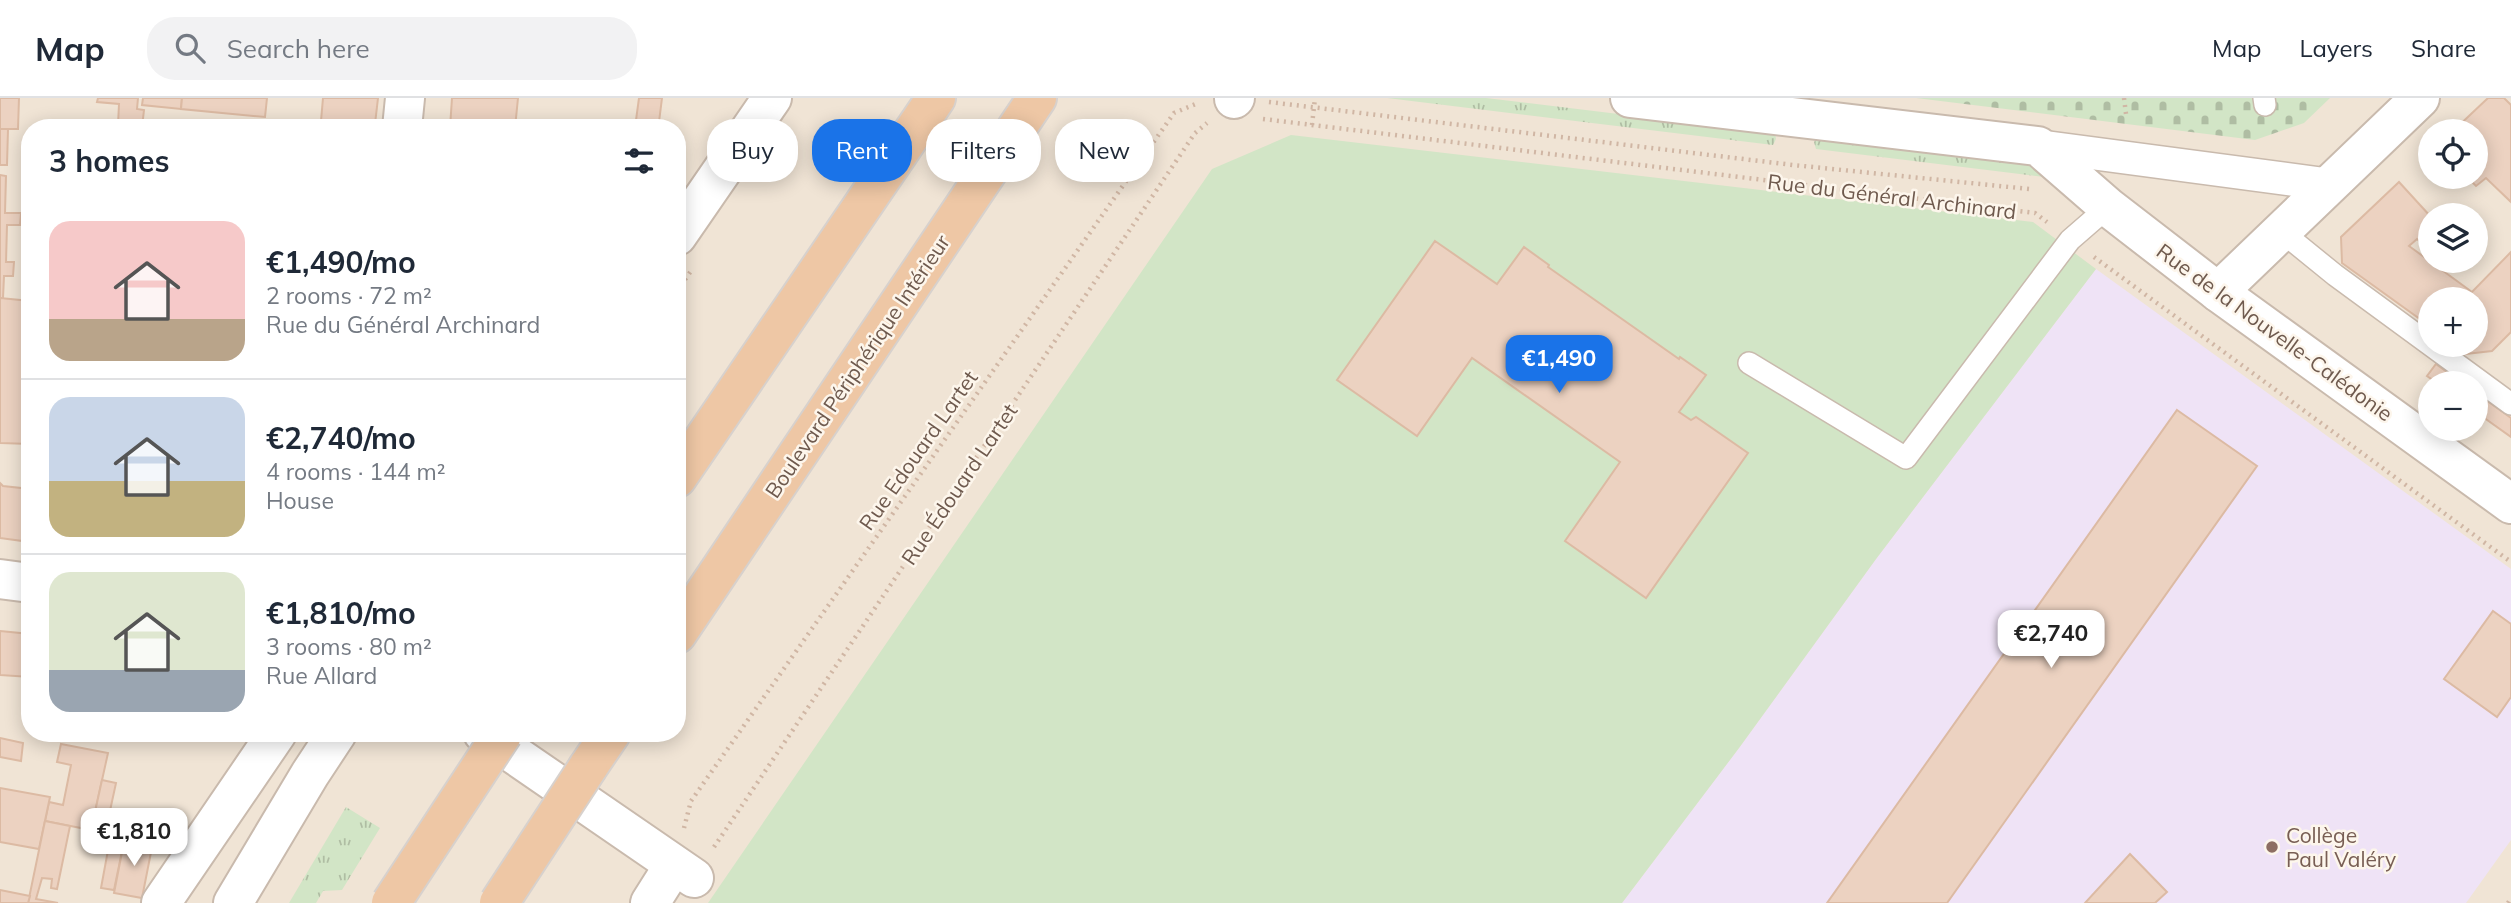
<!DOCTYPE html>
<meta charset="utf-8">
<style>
body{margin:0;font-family:Mulish,sans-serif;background:#f2f2f3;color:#1f2937;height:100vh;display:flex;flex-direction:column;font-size:26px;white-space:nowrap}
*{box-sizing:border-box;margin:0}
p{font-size:23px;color:#747a83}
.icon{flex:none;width:38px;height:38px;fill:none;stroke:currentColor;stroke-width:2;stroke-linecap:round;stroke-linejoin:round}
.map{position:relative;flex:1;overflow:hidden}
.sheet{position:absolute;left:21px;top:21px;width:665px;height:623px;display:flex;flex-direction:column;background:#fff;border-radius:28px;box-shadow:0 4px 18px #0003}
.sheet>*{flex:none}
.guide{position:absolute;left:707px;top:21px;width:665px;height:63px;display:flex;gap:14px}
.buttons{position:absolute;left:2418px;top:21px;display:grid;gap:14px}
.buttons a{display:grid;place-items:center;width:70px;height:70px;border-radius:50%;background:#fff;box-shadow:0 4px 18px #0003;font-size:35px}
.price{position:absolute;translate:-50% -60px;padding:0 16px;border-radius:14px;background:#fff;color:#222;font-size:23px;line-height:46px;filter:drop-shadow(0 2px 4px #0008)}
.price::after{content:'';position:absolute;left:50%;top:42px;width:21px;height:16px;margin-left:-10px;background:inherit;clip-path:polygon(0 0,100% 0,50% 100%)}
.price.on{background:#1a73e8;color:#fff}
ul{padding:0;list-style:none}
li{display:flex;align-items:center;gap:21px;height:175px;padding:0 28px}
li+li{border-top:2px solid #e0e1e3}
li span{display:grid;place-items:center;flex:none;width:196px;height:140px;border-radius:21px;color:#555}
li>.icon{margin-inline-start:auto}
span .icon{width:84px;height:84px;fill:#fffc;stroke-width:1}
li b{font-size:30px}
h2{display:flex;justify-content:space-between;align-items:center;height:84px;padding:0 28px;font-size:30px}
.pill{padding:0 24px;border-radius:28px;background:#fff;box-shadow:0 4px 18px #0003;font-size:24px;line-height:63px}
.pill.on{background:#1a73e8;color:#fff}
header{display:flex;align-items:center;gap:42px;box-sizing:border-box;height:98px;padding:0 35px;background:#fff;border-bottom:2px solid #e0e1e3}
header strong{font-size:33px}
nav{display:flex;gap:38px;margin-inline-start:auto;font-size:24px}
.search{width:490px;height:63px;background:#f2f2f3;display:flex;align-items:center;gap:18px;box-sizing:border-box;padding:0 24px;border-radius:28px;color:#747a83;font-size:26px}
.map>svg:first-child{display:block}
.residential{fill:#f0e4d5;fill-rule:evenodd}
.education{fill:#efe3f6}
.grass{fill:url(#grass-tufts)}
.cemetery{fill:url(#cemetery-stones)}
.pitch{fill:#d2e5c6}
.building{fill:#ecd2c1;stroke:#dcbaa3;stroke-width:2}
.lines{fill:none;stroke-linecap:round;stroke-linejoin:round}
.service-casing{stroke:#c9baad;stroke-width:24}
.pedestrian-casing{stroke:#c9baad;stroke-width:35}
.minor-casing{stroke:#c9baad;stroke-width:42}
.tertiary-casing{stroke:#c9baad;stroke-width:42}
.trunk-casing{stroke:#d7d1cd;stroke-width:42}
.path{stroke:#d0b6a4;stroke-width:4.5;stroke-dasharray:2 5;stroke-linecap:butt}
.service{stroke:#fff;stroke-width:21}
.pedestrian{stroke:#fff;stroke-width:32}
.minor{stroke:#fff;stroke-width:38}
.tertiary{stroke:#fff;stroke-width:38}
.trunk{stroke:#eec7a5;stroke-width:38}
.trunk-bridge-casing{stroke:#d7d1cd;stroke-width:42;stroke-linecap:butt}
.trunk-bridge{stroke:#eec7a5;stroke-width:38}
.education-dot{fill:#8d6e63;stroke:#fdf6ec;stroke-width:2.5}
.labels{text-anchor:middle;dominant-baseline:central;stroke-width:5;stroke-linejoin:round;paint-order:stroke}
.street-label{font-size:21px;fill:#6f5a4e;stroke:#fdf6ec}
.education-label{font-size:21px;fill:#785e54;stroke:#fdf6ec;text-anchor:start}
</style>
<header>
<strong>Map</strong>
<div class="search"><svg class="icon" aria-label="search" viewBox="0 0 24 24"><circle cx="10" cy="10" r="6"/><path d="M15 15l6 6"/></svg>Search here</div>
<nav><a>Map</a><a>Layers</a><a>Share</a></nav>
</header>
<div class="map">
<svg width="2511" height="805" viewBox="0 0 2511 805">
<defs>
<pattern id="grass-tufts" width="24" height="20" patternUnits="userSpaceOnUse" patternTransform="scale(1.75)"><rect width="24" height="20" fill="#d2e5c6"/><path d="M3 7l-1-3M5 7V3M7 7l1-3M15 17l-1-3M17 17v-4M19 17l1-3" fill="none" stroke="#afbda3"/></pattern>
<pattern id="cemetery-stones" width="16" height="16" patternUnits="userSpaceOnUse" patternTransform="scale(1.75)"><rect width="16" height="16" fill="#d2e5c6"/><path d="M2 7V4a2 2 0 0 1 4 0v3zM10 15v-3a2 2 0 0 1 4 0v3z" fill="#afbda3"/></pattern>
</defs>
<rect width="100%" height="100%" fill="#f9f2e6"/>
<path class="residential" d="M0,0H2511V805H0ZM30,30H677V635H30ZM2431,33H2476V79H2431ZM2431,117H2476V163H2431ZM2431,201H2476V247H2431ZM2431,285H2476V331H2431Z"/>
<polygon class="education" points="2096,171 2511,471 2511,742 2466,805 1622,805 1739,650 1876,461"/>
<g class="grass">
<polygon points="1387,0 1486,0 1775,35 1776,41 1773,47"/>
<polygon points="1819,38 2044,68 2046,73 2044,79 1816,51 1814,44"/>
<polygon points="346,709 380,730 342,792 323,793 316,805 289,805"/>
</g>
<polygon class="cemetery" points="1916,0 2330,0 2304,25 2255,42"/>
<polygon class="pitch" points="1291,37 2033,124 2096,171 1876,461 1739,650 1622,805 708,805 1212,71"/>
<g class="building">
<polygon points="0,0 19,0 18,31 0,31"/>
<polygon points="98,0 138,0 137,11 144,12 142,29 118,27 119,6 97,4"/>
<polygon points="143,0 182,0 181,11 142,7"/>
<polygon points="182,0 267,0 265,19 181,11"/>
<polygon points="323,0 378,0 375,26 321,23"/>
<polygon points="452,0 518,0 515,30 450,30"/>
<polygon points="639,0 662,0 659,24 636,22"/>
<polygon points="2488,0 2504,0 2511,7 2511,104 2486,80 2476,88 2467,79 2476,79 2476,33 2453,33"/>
<polygon points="306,22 375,26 375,30 305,30"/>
<polygon points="0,31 8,31 7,67 0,67"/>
<polygon points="0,77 6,78 5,115 21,115 20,127 7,127 6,164 14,164 13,178 4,178 3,200 0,200"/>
<polygon points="2399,84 2431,119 2431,136 2422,145 2417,141 2409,148 2472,194 2511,154 2511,234 2492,253 2466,256 2454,247 2476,247 2476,201 2431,201 2431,229 2342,165 2341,139"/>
<polygon points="1435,143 1497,186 1524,149 1549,167 1548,169 1679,261 1680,259 1706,277 1679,314 1691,322 1696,319 1748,355 1646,500 1565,443 1620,364 1472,260 1417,338 1337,282"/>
<polygon points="0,200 30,203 30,346 0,345"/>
<polygon points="2436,266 2462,285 2437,285 2427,278"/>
<polygon points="2476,295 2511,320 2511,339 2476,314"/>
<polygon points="2177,312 2257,368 1947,805 1827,805"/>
<polygon points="0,385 3,388 30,391 30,444 0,440"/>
<polygon points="2493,513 2511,526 2511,599 2497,619 2444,581"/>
<polygon points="0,533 30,536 30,579 0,577"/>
<polygon points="0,640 23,645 21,663 0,659"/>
<polygon points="61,646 108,655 91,732 45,723 49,704 63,707 71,667 57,664"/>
<polygon points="102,682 116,685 108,722 155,731 153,744 91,732"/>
<polygon points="0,690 50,699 39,751 0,744"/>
<polygon points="45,723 70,728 57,791 51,790 52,781 42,780 36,801 58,805 28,805"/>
<polygon points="111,736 125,739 114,792 101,790"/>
<polygon points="125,739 153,744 142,800 114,795"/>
<polygon points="2130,756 2167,794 2155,805 2085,805"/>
<polygon points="0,792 30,798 28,805 0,805"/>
</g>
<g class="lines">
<defs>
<g id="service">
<polyline points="2264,0 2265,7"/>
<polyline points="2282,134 2335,177 2511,306"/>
<polyline points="1749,265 1906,360 2070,142 2108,109"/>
</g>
<polyline id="pedestrian" points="2038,48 2332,87"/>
<g id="minor">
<polyline points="1630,0 2038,48 2108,109 2218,194 2511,406"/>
<polyline points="1234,1 1235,0"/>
<polyline points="402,30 405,0"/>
<polyline points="2218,194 2420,0"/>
<polyline points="0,481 30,485"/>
<polyline points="483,635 694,780"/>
<polyline points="161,805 277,635"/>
<polyline points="650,805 674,767"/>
</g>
<g id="tertiary">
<polyline points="677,138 772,0"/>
<polyline points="233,805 310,676 337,635"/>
</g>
<g id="trunk">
<polyline points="677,380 936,0"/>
<polyline points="677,536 1037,0"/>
<polyline points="588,669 611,635"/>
</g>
</defs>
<use href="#service" class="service-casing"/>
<use href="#pedestrian" class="pedestrian-casing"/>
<use href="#minor" class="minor-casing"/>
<use href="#tertiary" class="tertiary-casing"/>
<use href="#trunk" class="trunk-casing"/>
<g class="path">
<polyline points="2124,0 2126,16"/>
<polyline points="1269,4 1793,67 2029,91"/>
<polyline points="1263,21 2035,115 2047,124"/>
<polyline points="1312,27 1315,0"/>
<polyline points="2094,159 2511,464"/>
<polyline points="677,193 691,173"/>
<polyline points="684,730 691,703 1174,15 1198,5"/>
<polyline points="714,749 1195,35 1207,25"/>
<polyline points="2508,805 2511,800"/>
</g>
<use href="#service" class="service"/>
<use href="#pedestrian" class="pedestrian"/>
<use href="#minor" class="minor"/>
<use href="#tertiary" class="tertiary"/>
<use href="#trunk" class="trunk"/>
<defs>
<g id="trunk-bridge">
<polyline points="391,805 503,635"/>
<polyline points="499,805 588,669"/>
</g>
</defs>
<use href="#trunk-bridge" class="trunk-bridge-casing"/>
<use href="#trunk-bridge" class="trunk-bridge"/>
</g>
<circle class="education-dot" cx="2272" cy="749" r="7"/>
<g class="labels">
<g class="street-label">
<text transform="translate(1892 98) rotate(7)">Rue du Général Archinard</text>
<text transform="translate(2275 234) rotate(36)">Rue de la Nouvelle-Calédonie</text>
<text transform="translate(857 268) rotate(-56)">Boulevard Périphérique Intérieur</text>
<text transform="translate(918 352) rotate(-55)">Rue Edouard Lartet</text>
<text transform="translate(959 386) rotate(-56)">Rue Édouard Lartet</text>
</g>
<g class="education-label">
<text x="2286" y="737">Collège<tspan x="2286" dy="24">Paul Valéry</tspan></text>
</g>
</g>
</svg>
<div class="buttons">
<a><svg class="icon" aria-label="locate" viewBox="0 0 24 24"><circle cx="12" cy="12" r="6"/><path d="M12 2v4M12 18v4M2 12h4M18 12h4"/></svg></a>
<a><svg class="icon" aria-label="layers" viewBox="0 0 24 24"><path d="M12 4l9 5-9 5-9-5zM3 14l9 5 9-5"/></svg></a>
<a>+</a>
<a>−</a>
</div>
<b class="price on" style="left:1559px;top:297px">€1,490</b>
<b class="price" style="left:2051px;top:572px">€2,740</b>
<b class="price" style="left:134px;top:770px">€1,810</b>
<div class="guide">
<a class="pill">Buy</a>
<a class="pill on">Rent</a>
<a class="pill">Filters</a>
<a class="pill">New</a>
</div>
<section class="sheet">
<h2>3 homes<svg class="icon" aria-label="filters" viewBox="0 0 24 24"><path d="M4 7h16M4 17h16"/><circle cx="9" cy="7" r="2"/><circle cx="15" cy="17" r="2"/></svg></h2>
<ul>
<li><span style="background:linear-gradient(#f6c9c9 70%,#b9a48a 0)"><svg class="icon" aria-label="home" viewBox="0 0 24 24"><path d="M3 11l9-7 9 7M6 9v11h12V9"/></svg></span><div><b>€1,490/mo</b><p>2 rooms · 72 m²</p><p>Rue du Général Archinard</p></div></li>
<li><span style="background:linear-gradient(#c9d6e8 60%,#c2b280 0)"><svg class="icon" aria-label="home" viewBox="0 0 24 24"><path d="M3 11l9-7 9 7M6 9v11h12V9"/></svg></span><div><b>€2,740/mo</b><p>4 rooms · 144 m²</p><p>House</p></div></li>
<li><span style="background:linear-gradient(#dfe7d0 70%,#9aa5b1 0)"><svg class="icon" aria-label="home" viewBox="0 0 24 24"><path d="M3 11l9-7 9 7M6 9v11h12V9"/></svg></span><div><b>€1,810/mo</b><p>3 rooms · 80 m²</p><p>Rue Allard</p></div></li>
</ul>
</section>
</div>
